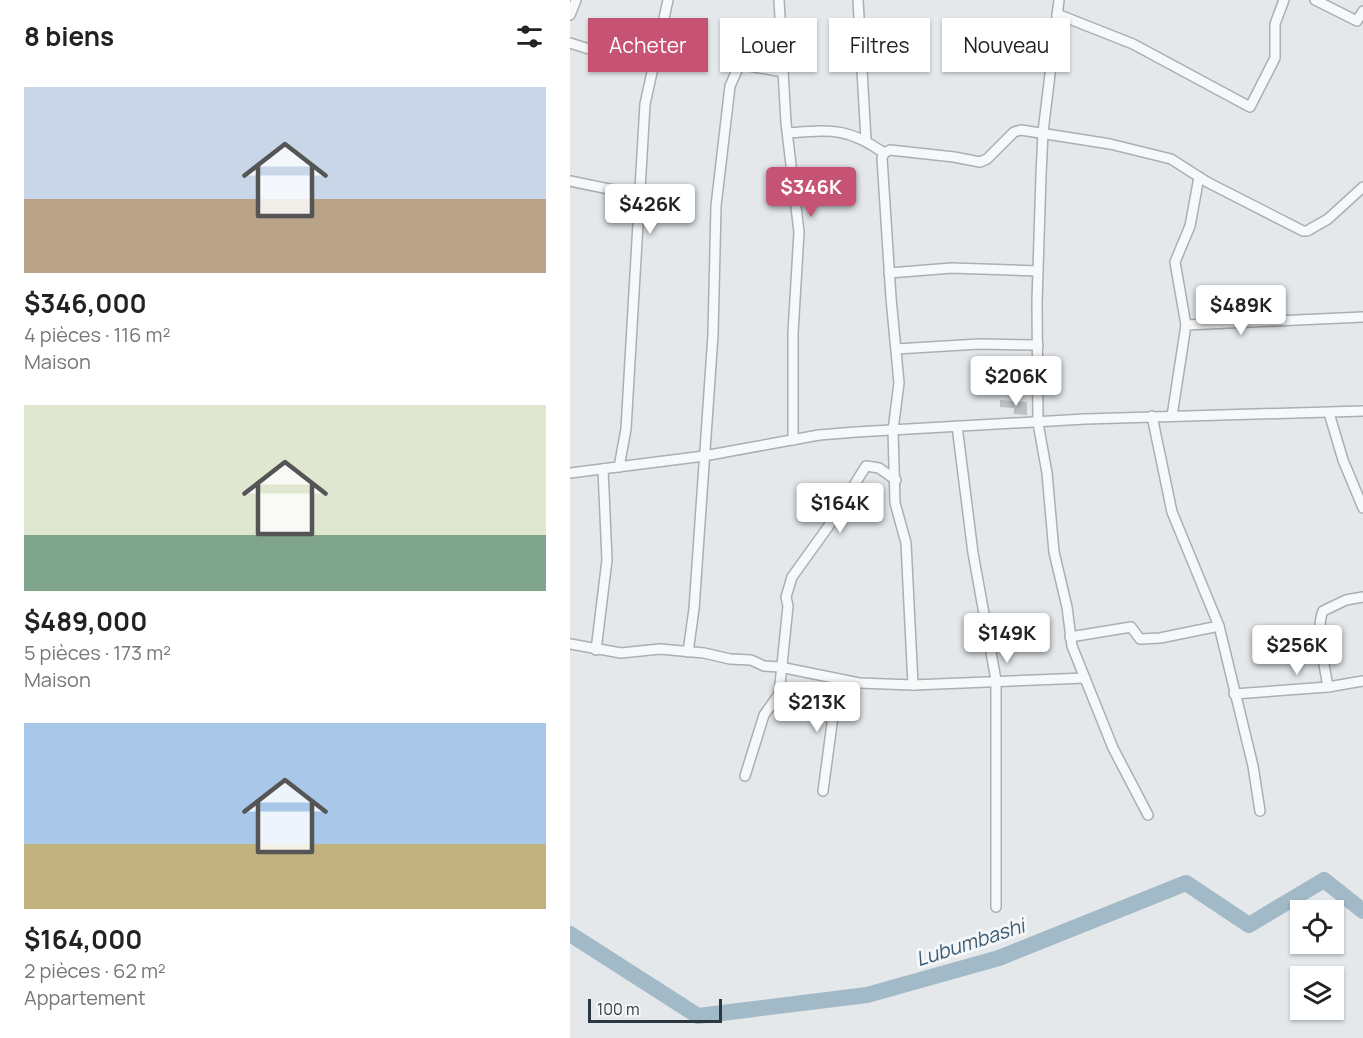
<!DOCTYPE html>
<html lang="fr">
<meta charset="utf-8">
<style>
body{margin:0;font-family:Manrope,sans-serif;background:#f2f2f2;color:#222;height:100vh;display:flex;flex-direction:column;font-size:22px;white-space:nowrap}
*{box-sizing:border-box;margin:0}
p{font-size:20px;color:#767676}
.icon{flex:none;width:33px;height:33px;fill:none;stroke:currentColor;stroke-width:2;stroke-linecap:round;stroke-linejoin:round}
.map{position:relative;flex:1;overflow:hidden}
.drawer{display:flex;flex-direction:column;background:#fff;width:570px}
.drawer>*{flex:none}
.hud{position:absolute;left:18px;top:18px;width:570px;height:54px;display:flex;gap:12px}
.fabs{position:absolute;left:720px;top:900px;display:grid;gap:12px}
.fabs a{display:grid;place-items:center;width:54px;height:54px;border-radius:0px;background:#fff;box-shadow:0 2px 4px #0004;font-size:30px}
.scale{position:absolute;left:18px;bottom:15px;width:134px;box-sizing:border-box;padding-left:6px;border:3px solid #2d3742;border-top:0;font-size:16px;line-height:21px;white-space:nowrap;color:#2d3742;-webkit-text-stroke:4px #f4f6f8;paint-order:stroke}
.price{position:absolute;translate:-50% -51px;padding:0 14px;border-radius:6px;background:#fff;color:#222;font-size:20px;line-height:39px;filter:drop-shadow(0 2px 3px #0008)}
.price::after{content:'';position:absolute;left:50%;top:36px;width:18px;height:14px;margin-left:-9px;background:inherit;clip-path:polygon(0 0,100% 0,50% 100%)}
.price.selected{background:#c65373;color:#fff}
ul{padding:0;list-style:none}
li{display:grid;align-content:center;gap:12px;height:318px;padding:0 24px}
li span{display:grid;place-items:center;height:186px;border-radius:0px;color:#555}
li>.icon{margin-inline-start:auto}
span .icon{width:108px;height:108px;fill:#fffc;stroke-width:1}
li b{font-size:26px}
h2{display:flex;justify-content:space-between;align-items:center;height:72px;padding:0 24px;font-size:26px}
.pill{padding:0 21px;border-radius:0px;background:#fff;box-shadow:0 2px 4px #0004;font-size:21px;line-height:54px}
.pill.selected{background:#c65373;color:#fff}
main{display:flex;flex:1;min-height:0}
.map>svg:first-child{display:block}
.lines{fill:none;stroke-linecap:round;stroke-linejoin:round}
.river{stroke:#a2b9c8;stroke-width:16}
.building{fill:#bbc2c7}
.minor-casing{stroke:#a9afb5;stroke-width:12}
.minor{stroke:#f7f8f9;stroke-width:9}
.labels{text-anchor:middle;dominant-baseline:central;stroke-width:6;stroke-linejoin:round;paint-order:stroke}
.water-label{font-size:20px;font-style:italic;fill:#395b74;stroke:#f4f6f8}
</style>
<main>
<section class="drawer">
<h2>8 biens<svg class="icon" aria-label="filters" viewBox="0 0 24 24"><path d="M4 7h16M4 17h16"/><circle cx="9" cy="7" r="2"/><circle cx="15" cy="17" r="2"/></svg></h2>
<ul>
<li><span style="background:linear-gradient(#c9d6e8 60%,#b9a48a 0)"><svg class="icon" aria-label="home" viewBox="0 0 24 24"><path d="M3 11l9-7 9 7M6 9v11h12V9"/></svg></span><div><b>$346,000</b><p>4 pièces · 116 m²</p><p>Maison</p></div></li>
<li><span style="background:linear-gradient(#dfe7d0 70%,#7fa58c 0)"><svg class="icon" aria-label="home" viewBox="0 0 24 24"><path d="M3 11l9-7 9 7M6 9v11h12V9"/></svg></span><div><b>$489,000</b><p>5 pièces · 173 m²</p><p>Maison</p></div></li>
<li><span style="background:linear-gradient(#a9c7e8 65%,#c2b280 0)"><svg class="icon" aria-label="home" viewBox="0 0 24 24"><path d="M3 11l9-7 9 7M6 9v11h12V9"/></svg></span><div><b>$164,000</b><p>2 pièces · 62 m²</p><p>Appartement</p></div></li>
</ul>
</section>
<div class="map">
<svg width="793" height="1038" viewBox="0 0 793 1038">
<rect width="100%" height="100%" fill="#e4e8eb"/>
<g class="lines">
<polyline class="river" points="0,934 128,1016 297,995 429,958 616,883 679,925 754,880 793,911"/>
</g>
<polygon class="building" points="430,400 457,402 457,415 444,414 444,408 430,407"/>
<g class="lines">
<defs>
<g id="minor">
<polyline points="209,0 216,123 229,232 223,333 223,440"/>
<polyline points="288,0 296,140"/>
<polyline points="489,0 473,132 471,175 467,302 468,423 477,473 484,552 497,607 502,646 543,748 578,815"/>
<polyline points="745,0 787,21 793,11"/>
<polyline points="487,14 563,44 680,107 705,58 705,24 714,0"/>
<polyline points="0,15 6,0"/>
<polyline points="0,43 57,61 83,65"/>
<path d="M218,133C261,130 277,127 314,153"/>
<polyline points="314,153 312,158 321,298 329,383 323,430 325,503 336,543 343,685"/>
<polyline points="314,153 320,150 384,157 410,162 417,159 444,132 451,130 540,144 601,159 637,182 733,231 737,231 758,219 793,187"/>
<polyline points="0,181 68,195"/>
<polyline points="319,273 382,268 468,271"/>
<polyline points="616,325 605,262 620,226 629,177"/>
<polyline points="326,349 409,344 468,345"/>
<polyline points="759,413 773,460 793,508"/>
<polyline points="582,416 602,512 649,626 683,766 690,811"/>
<polyline points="602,416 616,325 793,317"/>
<polyline points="387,426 403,553 426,680 426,907"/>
<polyline points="49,467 56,429 75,104 98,0"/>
<polyline points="0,473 134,456 249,435 286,432 515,419 793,411"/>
<polyline points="500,637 561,627 570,639 590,638 649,626"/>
<polyline points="0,644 51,653 90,649 134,653 160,659 181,660 194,666 210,667 289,683 343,685 515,678"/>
<polyline points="26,650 37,560 33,469"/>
<polyline points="118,652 124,609 143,335 146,206 160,86 168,68 174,65 213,72"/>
<path d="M758,687C755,667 745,629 753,611L776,600L793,597"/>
<polyline points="664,694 758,687 793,681"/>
<polyline points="175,776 194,715 209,694 218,606 216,597 222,577 258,527 296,466 309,468 326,480"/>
<polyline points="253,791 268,679"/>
</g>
</defs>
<use href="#minor" class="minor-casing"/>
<use href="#minor" class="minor"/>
</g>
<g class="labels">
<g class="water-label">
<text transform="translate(400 942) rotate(-18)">Lubumbashi</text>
</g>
</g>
</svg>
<div class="fabs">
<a><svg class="icon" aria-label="locate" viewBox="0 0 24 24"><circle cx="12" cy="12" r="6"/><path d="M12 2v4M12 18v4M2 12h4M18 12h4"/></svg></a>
<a><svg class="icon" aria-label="layers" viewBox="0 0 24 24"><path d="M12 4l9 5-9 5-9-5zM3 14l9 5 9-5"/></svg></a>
</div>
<div class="scale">100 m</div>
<b class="price selected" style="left:241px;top:218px">$346K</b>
<b class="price" style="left:80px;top:235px">$426K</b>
<b class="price" style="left:671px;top:336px">$489K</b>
<b class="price" style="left:446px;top:407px">$206K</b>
<b class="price" style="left:270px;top:534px">$164K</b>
<b class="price" style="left:437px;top:664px">$149K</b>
<b class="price" style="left:727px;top:676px">$256K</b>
<b class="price" style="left:247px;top:733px">$213K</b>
<div class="hud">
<a class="pill selected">Acheter</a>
<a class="pill">Louer</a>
<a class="pill">Filtres</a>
<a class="pill">Nouveau</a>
</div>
</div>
</main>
